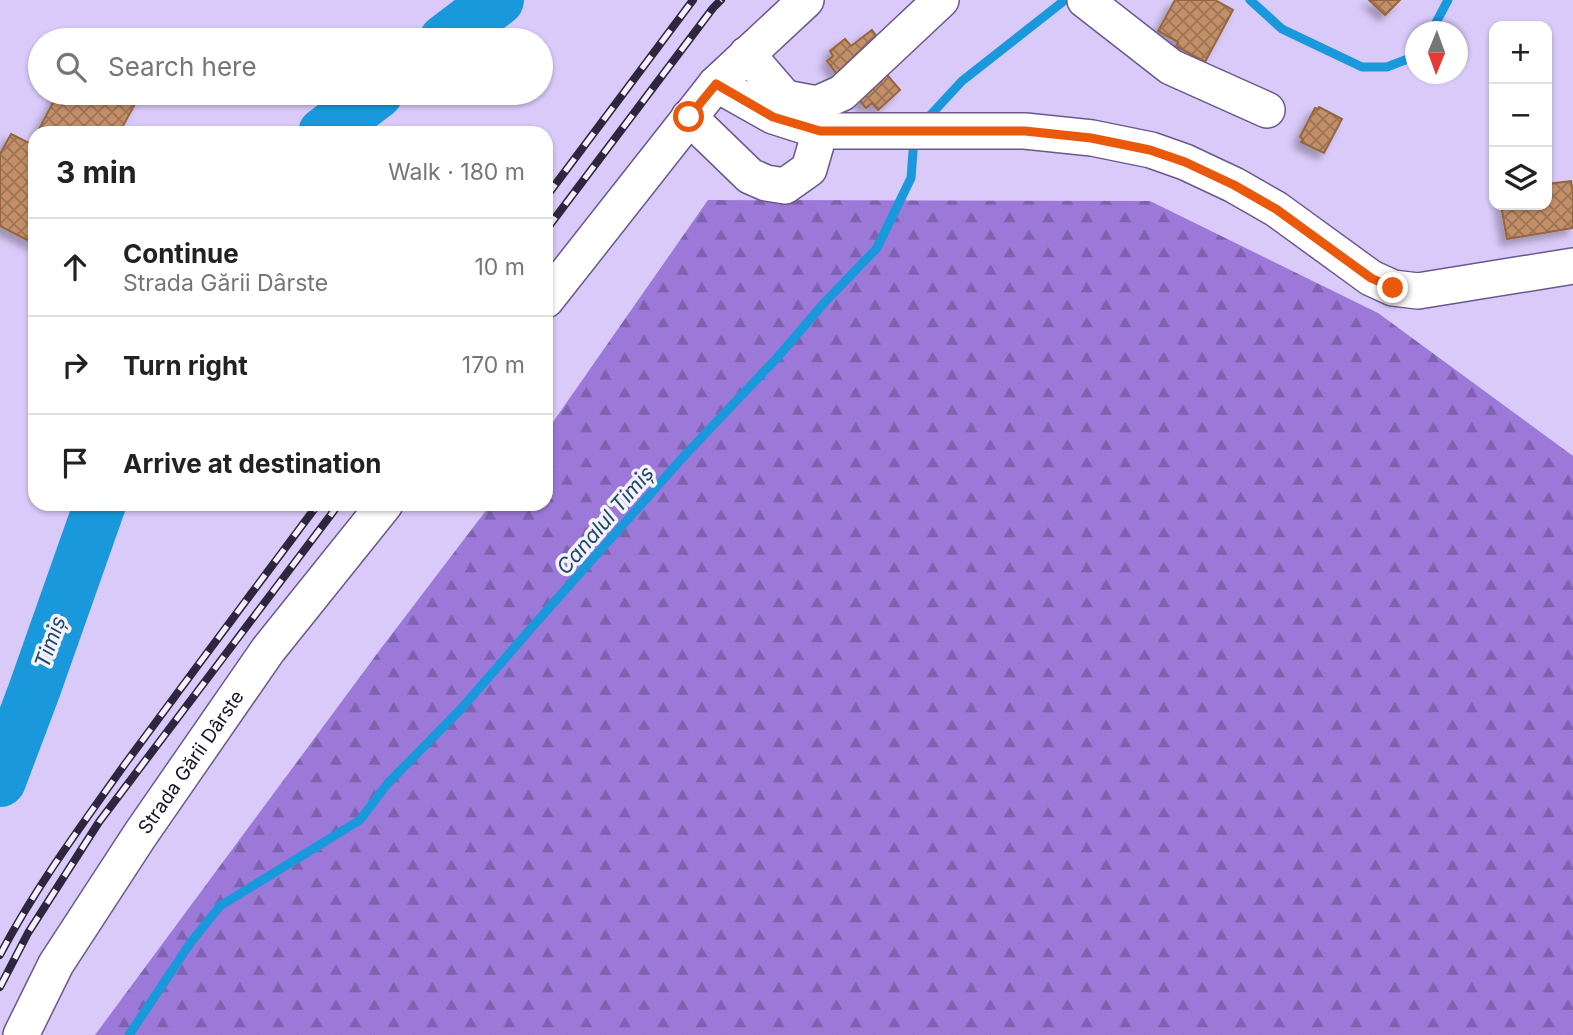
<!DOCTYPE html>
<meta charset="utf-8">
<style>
body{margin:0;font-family:Inter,sans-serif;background:#f2f2f2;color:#222}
.controls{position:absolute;right:21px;top:21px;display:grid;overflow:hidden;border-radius:14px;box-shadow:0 2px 5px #0004}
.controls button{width:63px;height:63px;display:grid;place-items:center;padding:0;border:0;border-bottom:2px solid #e0e0e0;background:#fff;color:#222;font:35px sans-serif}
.compass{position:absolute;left:1405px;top:21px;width:63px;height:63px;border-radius:50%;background:#fff;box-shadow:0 2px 5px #0004;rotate:181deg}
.stop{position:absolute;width:21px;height:21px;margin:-16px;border:5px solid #ea580c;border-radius:50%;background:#fff}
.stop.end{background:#ea580c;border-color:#fff;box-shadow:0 2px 7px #0008}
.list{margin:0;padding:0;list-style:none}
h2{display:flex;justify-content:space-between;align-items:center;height:91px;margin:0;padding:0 28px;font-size:30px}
h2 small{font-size:23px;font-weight:400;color:#767676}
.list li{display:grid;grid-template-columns:46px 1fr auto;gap:21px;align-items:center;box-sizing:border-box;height:98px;padding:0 28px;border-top:2px solid #e0e0e0}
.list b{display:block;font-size:26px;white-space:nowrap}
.list p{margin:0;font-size:23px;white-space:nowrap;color:#767676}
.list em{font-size:23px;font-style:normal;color:#767676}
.icon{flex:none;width:38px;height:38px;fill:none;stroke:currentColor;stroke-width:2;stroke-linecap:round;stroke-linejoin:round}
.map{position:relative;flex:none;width:1573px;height:1035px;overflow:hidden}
.search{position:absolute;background:#fff;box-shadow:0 2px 5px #0004;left:28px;top:28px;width:525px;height:77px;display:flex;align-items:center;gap:18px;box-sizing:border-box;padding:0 24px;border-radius:38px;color:#767676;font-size:26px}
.panel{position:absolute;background:#fff;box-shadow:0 2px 5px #0004;left:28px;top:126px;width:525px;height:385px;border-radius:21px}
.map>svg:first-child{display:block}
</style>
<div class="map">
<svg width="1573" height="1035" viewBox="0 0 1573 1035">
<defs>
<pattern id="forest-firs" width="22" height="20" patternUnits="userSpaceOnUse" patternTransform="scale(1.75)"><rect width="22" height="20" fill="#9c79d8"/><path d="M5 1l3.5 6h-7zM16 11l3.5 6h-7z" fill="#7e62af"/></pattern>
<pattern id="building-cross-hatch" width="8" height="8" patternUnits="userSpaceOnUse" patternTransform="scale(1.75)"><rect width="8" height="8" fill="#c28f67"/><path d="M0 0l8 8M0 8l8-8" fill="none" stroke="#9d7355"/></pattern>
<filter id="shadow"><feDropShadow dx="-6" dy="6" stdDeviation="3.5" flood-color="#0004"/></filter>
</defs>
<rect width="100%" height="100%" fill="#d9caf9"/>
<path fill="url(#forest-firs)" d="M708,200L1150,201L1378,313L1573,456V1035H95L382,647L491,504H546V432Z"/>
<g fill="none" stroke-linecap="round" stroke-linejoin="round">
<path stroke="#1999dc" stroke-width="9" d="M1250,0L1282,29L1362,67H1387L1413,57L1416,54
M1431,32L1448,0
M924,122L962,81L1065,0
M129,1035L191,942L220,906L360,820L388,783L461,709L533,626L685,455L776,359L824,303L877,248L911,178L914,139"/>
<path stroke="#1999dc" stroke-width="52" d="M445,40L498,0
M324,133L377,93
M0,781L34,691L100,504"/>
</g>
<path fill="url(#building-cross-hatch)" stroke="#95663f" stroke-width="2" filter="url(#shadow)" d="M1175,0H1215L1233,10L1205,62L1176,46L1178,42L1158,31Z
M1369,0H1400L1385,15Z
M872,30L884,46L841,80L827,61L833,56L830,51L845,39L851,46Z
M882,69L900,90L878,110L872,103L866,108L853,93Z
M58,93H141L119,133H37Z
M1319,107L1342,119L1324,153L1301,142L1303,139L1300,137L1315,108L1318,109Z
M11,134L31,144L35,136V244L0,226V154Z
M1571,181L1573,193V228L1507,239L1501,205H1547V184Z"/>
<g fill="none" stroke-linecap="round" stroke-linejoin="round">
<defs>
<g id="minor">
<path d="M1085,0L1171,67L1267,110"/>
<path d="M747,54L785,98L817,104L842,93L941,0"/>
<path d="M716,84L773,116L820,131H1025L1092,138L1151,150L1185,162L1234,185L1276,209L1371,278L1393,288L1418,291L1573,266"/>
<path d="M689,117L750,176L766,183L785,186L809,169L820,131L817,108"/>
<path d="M546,300L716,84L806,0"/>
<path id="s1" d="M21,1035L56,964L140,835L268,650L385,504"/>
</g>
</defs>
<use href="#minor" stroke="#6a588b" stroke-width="38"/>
<use href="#minor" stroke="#fff" stroke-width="35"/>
<defs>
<path id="rail" d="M546,197L693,0
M546,230L713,8L721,0
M0,955C35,888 81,826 125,764C189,677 253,591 318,504
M0,987L28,933L99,822L339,504"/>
</defs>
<use href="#rail" stroke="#2e263e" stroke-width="8"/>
<use href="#rail" stroke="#f5f2fe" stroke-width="5" stroke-dasharray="16" stroke-linecap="butt"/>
</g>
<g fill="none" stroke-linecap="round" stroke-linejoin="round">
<path stroke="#ea580c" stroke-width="9" d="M689,117L716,84L773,117L820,131H1025L1091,138L1150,150L1185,162L1234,185L1276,209L1371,278L1393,288"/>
</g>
<g text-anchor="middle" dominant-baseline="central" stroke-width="7" stroke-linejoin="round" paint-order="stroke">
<g font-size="19" fill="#191226" stroke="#f5f2fe">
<text stroke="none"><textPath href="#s1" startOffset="322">Strada Gării Dârste</textPath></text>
</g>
<g font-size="21" font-style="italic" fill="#1d4a66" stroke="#f5f2fe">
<text transform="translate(605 520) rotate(-49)">Canalul Timiș</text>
<text transform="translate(50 642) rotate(-70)">Timiș</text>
</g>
</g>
</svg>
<div class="controls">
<button>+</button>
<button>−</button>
<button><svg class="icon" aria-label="layers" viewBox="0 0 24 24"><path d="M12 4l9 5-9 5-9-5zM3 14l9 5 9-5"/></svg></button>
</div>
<svg class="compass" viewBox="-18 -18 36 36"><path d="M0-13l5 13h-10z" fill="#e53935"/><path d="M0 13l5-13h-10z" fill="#767676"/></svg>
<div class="stop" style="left:689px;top:117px"></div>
<div class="stop end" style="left:1393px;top:288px"></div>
<div class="search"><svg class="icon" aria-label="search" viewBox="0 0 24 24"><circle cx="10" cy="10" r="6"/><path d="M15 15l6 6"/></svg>Search here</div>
<section class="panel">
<h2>3 min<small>Walk · 180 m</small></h2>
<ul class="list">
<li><svg class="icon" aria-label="ahead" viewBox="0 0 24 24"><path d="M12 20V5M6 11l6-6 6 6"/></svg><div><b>Continue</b><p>Strada Gării Dârste</p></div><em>10 m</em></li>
<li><svg class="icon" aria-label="right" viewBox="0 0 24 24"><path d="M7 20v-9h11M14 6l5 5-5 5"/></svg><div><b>Turn right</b></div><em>170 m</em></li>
<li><svg class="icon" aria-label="arrive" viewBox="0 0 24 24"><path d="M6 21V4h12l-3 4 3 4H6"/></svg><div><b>Arrive at destination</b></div></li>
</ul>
</section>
</div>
